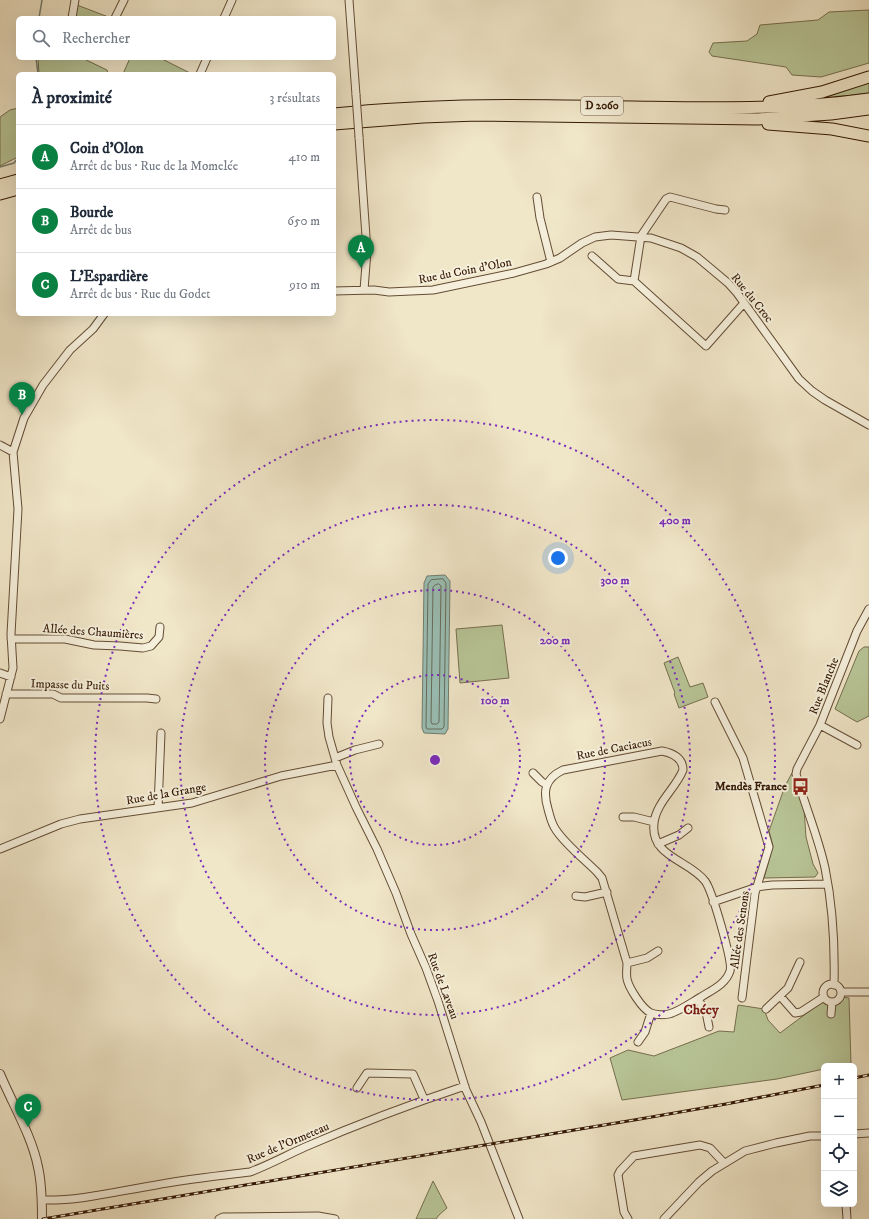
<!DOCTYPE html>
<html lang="fr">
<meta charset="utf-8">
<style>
body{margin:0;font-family:"IM FELL DW Pica",serif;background:#f2f2f3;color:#1f2937}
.controls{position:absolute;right:12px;bottom:12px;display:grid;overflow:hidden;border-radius:6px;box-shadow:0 4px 16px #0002}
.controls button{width:36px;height:36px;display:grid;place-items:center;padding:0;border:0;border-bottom:1px solid #e0e1e3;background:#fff;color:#1f2937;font:20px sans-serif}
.you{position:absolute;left:558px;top:558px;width:14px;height:14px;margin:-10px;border:3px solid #fff;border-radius:50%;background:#1a73e8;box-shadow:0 0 0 6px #1a73e833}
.badge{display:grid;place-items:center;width:26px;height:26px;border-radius:50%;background:#0b8043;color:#fff;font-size:13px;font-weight:700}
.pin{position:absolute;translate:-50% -33px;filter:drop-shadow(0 1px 2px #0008)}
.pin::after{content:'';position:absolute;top:21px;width:14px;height:12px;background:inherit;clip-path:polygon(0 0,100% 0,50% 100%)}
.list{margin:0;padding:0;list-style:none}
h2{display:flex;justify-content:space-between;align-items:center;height:52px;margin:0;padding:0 16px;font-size:17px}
h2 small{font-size:13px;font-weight:400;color:#747a83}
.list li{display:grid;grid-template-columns:26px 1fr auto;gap:12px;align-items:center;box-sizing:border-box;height:64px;padding:0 16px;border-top:1px solid #e0e1e3}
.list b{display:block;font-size:15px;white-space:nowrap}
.list p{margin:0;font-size:13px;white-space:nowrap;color:#747a83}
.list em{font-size:13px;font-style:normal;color:#747a83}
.icon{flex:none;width:22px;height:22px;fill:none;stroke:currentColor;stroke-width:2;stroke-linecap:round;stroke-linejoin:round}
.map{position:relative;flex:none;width:869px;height:1219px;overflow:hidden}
.search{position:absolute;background:#fff;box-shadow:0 4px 16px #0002;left:16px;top:16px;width:320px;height:44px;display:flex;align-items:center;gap:10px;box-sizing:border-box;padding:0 14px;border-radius:6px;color:#747a83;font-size:15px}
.panel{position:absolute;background:#fff;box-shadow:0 4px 16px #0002;left:16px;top:72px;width:320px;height:244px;border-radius:6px}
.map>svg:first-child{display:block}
</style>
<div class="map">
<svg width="869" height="1219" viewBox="0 0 869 1219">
<rect width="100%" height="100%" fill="#f0e6c8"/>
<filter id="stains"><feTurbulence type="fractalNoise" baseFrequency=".005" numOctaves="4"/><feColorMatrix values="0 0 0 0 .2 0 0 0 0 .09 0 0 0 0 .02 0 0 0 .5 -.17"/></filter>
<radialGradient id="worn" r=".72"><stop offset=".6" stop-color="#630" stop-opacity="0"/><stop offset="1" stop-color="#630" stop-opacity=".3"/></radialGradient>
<path fill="#b8c597" stroke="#766e4e" d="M77,5L111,18H76Z
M869,10V63L821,77L792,75L786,67L712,56L709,52L713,43L747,41L757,34L760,25L818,20L829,12Z
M38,58H82L107,70L108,74H39Z
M130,58H160L192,74H123Z
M869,81V93L799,102Z
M18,108V157L0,166V117L10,110Z
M502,625L509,678L460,683L456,629Z
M864,647H869V716L857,722L835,709L859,651Z
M678,657L690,687L703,683L708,697L679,708L674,694L675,693L664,663Z
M792,773L804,808L806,837L813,864L818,873L815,877L764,878L773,846L769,831L785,786Z
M843,997L849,998L851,1064L840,1066H824V1069L777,1079L622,1100L610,1058L628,1050L654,1056L719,1031L734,1032L738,1005L764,1009L768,1020L780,1033L823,1001L828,1004L835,1005L841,1001Z
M433,1181L447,1208L439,1215L436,1219H416Z"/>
<path fill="#9ac0b6" stroke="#717d6f" d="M445,575L450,581L448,729L445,734L424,733L422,728L424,583L427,576Z"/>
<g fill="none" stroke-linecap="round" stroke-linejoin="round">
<path stroke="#676c5d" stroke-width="1" d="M443,579L446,583L444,727L442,729H427L426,727L428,584L431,580Z
M439,584L441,586L439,722L437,724H432L431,722L433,587L435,585Z"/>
<path stroke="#717d6f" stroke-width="1.5" d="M39,18L42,0
M36,58L38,74
M0,167L14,163L18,158"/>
<defs>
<path id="minor" d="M349,0L356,95
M72,18L75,0
M115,18L124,0
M224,18L232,0
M200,74L207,58
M359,137L367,251L364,290
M537,197L540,218L551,262
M725,210L716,209L670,197L666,199L641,236L634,281L706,346L744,303
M592,256L618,279L634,281
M334,291L374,290L389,292L433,290L514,273L546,264L560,258L582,243L595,237L611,235L651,238L681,248L697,257L728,283L737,293L799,379L812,391L825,400L869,425
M0,445L13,452
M11,639H65L94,645L120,646L143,648L151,646L159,637L160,627
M0,673L11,677
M6,694H53L61,698H147L156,699
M328,698L327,723L329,737L337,765L356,807L377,849L396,893L411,934L426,968L438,1001L466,1090L481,1122L519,1219
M715,702L743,758L769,847L755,893L742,998
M0,719L13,668L11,634L18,509L13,452L24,418L43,385L70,350L93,329L104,314
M820,725L857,745
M662,751C672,753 683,758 683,770C676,788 656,803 654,823C650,857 689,860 705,881C712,890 733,962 730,971C726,984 712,990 701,997C692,1002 680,1011 669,1014C665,1015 655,1015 651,1013C642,1009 629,988 627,979C626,974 627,968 627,963L602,878L597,872C584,859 566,845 556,830C551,823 550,816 548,809C543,792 544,779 563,770Z
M335,758L355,750L379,744
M533,773L542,782L547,785
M158,808L161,733
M623,817H634L654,822
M658,844L679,835L688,828
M0,849L61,824L80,819L192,803L281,776L337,765
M576,896L585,897L607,892
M713,902L757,887L772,885L827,884
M627,963L647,958L658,951
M823 993a9 9 0 1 1 18 0a9 9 0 1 1-18 0Z
M834,985C835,945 833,907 825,868C818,836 805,806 796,774L797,769L820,725L857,631L869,609
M841,992H869
M780,996L795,1013L801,1012L824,997
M698,999L706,1012L709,1027
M766,1009L788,988L800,962
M831,1014L832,1002
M638,1042L645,1032L651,1013
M357,1088L367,1073L413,1074L424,1099
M854,1134L869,1133
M42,1200C81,1201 118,1191 156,1185C187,1179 219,1176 250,1172C269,1165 287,1155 305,1147C358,1124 411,1104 465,1086
M846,1204L847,1219
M219,1219L223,1217L318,1216L335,1219
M628,1219L624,1212L618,1175L620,1171L634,1156L700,1145L710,1148L724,1163
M664,1219L699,1182L712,1171L745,1151L776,1143L810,1136H824"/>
<path id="tertiary" d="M0,1074C12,1103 32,1136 38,1167C42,1184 42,1202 42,1219"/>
<path id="trunk" d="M769,102L822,92L869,77
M334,114C434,103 533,105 633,107C712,108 791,110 869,99
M334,124L423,117L477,115L758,119L831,114L869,109
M768,124L832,129L869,136
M0,185L18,180
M0,194L18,189"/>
</defs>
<use href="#minor" stroke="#634c35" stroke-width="9"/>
<use href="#tertiary" stroke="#634c35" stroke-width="10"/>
<use href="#trunk" stroke="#341804" stroke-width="13"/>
<use href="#minor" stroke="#f5efdb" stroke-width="7"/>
<use href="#tertiary" stroke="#f5efdb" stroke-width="8"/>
<use href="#trunk" stroke="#f0e6c8" stroke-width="11"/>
<defs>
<path id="rail" d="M854,1078L869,1075
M43,1219L640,1119L726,1104L824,1085"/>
</defs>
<use href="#rail" stroke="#341804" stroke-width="3"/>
<use href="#rail" stroke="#f5efdb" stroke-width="1.5" stroke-dasharray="4.5" stroke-linecap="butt"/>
<defs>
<path id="minor-bridge" d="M356,95L359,137"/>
</defs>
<use href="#minor-bridge" stroke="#634c35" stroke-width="9" stroke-linecap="butt"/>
<use href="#minor-bridge" stroke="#f5efdb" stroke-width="7"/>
</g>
<g fill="none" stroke="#7b2cbf" stroke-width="2" stroke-dasharray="2 4">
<circle cx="435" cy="760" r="85"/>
<circle cx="435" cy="760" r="170"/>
<circle cx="435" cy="760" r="255"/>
<circle cx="435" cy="760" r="340"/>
</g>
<defs>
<symbol id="bus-bare" viewBox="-9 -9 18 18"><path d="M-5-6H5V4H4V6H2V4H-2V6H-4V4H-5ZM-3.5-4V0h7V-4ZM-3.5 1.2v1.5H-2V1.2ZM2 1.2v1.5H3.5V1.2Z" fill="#8f2418" stroke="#f5efdb" stroke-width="2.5" paint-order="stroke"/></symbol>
</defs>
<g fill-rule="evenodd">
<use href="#bus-bare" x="788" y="774" width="25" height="25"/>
</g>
<g text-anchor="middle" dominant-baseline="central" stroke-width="4" stroke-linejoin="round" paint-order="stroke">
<rect fill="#f5efdb" stroke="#6e5844" stroke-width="1" x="581" y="97" width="42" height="18" rx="3"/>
<g font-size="11" font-weight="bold" fill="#341804">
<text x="602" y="106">D 2060</text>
</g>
<g font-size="12" fill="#341804" stroke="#f5efdb">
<text transform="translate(465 271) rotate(-11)">Rue du Coin d'Olon</text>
<text transform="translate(752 298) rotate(51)">Rue du Croc</text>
<text transform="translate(93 632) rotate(4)">Allée des Chaumières</text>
<text transform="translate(70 685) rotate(2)">Impasse du Puits</text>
<text transform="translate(824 686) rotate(-68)">Rue Blanche</text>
<text transform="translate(614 749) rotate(-11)">Rue de Caciacus</text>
<text transform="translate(166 794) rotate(-10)">Rue de la Grange</text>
<text transform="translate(740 930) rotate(-82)">Allée des Senons</text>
<text transform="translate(443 986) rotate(70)">Rue de Laveau</text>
<text transform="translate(288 1143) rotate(-23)">Rue de l'Ormeteau</text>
</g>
<g font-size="12" font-weight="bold" fill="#341804" stroke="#f5efdb" text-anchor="end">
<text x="787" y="786">Mendès France</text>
</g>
<g font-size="14" font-weight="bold" fill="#7a1f14" stroke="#f5efdb">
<text x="701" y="1010">Chécy</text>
</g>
</g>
<circle cx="435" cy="760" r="6" fill="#7b2cbf" stroke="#f5efdb" stroke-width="2"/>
<g font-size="12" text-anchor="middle" font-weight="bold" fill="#7b2cbf" stroke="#f5efdb" stroke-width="4" stroke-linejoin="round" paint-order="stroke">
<text x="675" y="524">400 m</text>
<text x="615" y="584">300 m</text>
<text x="555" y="644">200 m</text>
<text x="495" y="704">100 m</text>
</g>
<rect width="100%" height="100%" filter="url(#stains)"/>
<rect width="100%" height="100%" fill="url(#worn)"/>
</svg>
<div class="controls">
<button>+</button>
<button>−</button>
<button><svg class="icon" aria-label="locate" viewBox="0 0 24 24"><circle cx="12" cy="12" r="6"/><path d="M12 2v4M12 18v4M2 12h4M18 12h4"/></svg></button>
<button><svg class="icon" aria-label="layers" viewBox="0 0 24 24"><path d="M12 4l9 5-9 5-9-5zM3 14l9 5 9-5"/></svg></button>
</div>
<div class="you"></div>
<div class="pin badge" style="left:361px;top:268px">A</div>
<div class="pin badge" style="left:22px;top:415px">B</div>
<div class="pin badge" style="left:28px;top:1127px">C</div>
<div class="search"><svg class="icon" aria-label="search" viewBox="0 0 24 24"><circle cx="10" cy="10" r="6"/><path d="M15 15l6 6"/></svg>Rechercher</div>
<section class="panel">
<h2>À proximité<small>3 résultats</small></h2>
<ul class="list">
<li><span class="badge">A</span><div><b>Coin d'Olon</b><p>Arrêt de bus · Rue de la Momelée</p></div><em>410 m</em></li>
<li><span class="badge">B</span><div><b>Bourde</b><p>Arrêt de bus</p></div><em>650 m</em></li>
<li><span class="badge">C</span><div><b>L'Espardière</b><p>Arrêt de bus · Rue du Godet</p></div><em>910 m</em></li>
</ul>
</section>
</div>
